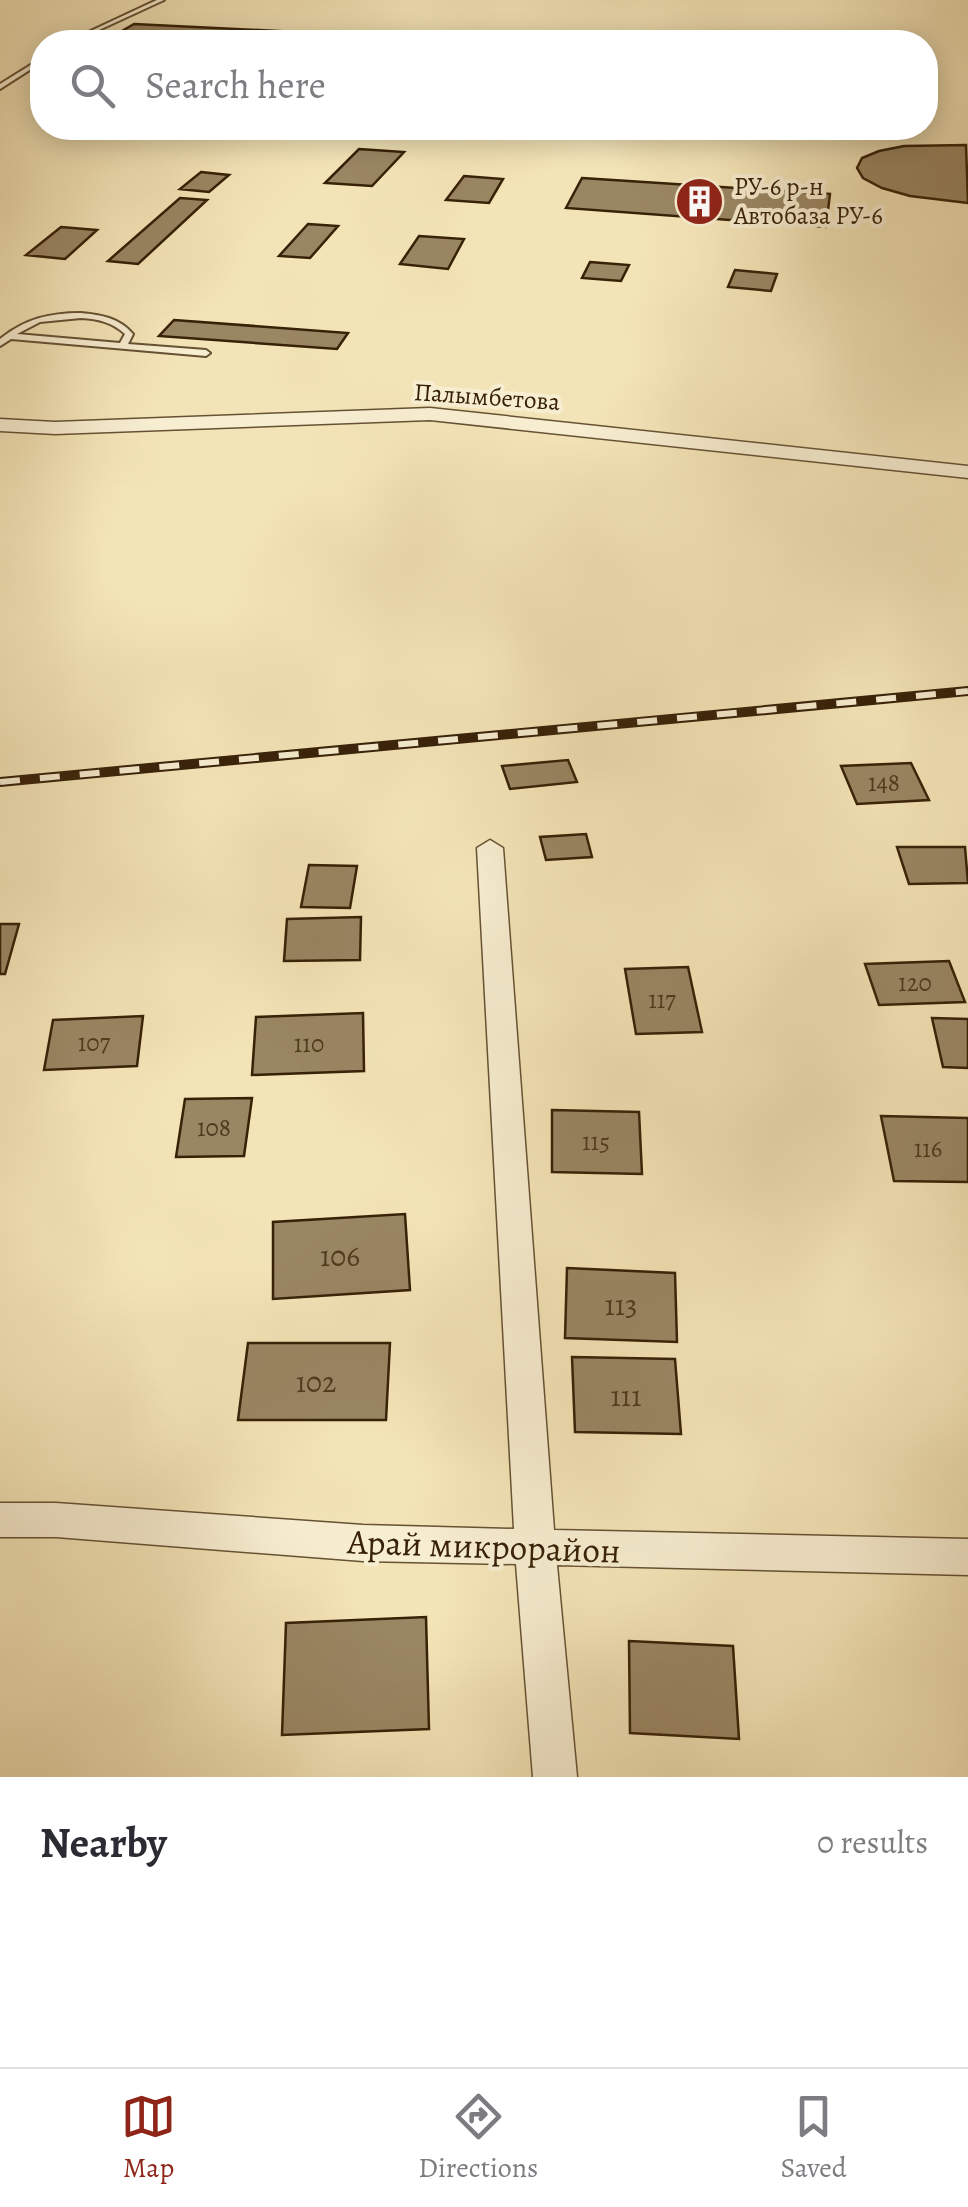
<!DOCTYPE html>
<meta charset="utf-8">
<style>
body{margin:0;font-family:Alegreya,serif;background:#f2f2f3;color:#2b2b33}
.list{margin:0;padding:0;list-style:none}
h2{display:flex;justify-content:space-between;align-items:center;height:130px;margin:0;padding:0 40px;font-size:42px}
h2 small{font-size:32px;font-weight:400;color:#7c7c81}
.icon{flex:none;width:55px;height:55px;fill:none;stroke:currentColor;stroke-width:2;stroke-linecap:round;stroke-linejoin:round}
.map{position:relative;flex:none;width:968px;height:1777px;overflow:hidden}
.search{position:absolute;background:#fff;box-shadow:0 5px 25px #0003;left:30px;right:30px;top:30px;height:110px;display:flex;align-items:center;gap:25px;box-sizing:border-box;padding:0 35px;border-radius:40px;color:#7c7c81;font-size:38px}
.sheet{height:290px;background:#fff}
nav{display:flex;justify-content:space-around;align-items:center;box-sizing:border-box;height:140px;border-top:2px solid #e1e1e2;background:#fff;font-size:28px;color:#7c7c81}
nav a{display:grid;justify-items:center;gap:5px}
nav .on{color:#8f2418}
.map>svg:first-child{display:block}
</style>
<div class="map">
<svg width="968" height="1777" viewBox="0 0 968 1777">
<rect width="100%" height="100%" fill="#f3e4b7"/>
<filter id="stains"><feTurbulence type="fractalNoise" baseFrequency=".002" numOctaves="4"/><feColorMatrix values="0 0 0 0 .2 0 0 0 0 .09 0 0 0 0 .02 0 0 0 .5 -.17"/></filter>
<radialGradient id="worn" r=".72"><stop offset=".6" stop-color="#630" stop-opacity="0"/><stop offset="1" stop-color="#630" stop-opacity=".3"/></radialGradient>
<path fill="#998663" stroke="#372107" stroke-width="2.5" d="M134,24L300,32L290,40L122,31Z
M188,35L242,39L237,42H177Z
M966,145L968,203L910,196L882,188L863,178L857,168L862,158L879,151L904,146Z
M359,149L404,152L372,186L325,183Z
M201,172L229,175L209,192L180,189Z
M464,176L503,179L489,203L446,200Z
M582,178L830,194L826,227L566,208Z
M180,198L207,200L138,264L108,261Z
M308,224L338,226L310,258L279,256Z
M61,227L97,230L65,259L26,255Z
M419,236L464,239L448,269L400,264Z
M590,262L629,265L621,281L582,278Z
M735,270L777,274L771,291L728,287Z
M174,320L348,333L337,349L159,336Z
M568,760L577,782L510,789L502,766Z
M911,763L929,800L857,804L841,766Z
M586,834L592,857L546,860L540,837Z
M897,847H965L968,883L909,884Z
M309,865L357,866L350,908L301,907Z
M361,917L360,960L284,961L287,919Z
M0,924H19L5,974H0Z
M949,961L965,1002L879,1005L865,964Z
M688,967L702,1032L636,1034L625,969Z
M363,1013L364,1071L252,1075L256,1017Z
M143,1016L137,1066L44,1070L53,1020Z
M932,1018L968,1019V1068L943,1067Z
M252,1098L244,1156L176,1157L185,1099Z
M552,1110L639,1112L642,1174L552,1172Z
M881,1116L968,1118V1182L894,1181Z
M405,1214L410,1290L273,1299V1222Z
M567,1268L675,1273L677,1342L565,1338Z
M248,1343H390L386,1420H238Z
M572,1357L675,1359L681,1434L575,1432Z
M426,1617L429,1729L282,1735L286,1623Z
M629,1641L733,1646L739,1739L630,1733Z"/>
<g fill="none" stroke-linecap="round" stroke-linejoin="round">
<defs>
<path id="lane" d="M157,0H164L73,42H67Z
M42,58V62L0,89V84Z
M81,313C102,315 119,318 133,334L128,344L206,350L210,353L206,356L11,339L0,346V339C25,319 49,313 81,313ZM81,318C98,319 112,322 125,334L120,343L17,334L40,322Z"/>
<path id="street" d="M430,408L968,466V478L430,420L55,434L0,431V419L55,422Z
M490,840L503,848L554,1530L968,1539V1575L557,1565L577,1777H533L516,1564L363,1561L56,1537H0V1503H56L363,1525L514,1529L477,848Z"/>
</defs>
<use href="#lane" stroke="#665233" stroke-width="4"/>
<use href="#street" stroke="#665233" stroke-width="3"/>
<use href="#lane" fill="#f7edd0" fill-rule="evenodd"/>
<use href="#street" fill="#f7edd0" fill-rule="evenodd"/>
<defs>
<path id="rail" d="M0,782L968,691"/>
</defs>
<use href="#rail" stroke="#372107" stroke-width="10"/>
<use href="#rail" stroke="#f7edd0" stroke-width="6" stroke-dasharray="20" stroke-linecap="butt"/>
</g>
<defs>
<symbol id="building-disc" viewBox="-11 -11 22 22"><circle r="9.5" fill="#8f2418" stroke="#f7edd0"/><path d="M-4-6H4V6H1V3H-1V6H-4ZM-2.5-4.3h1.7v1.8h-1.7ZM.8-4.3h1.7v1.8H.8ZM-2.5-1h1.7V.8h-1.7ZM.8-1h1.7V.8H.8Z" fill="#fff"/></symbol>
</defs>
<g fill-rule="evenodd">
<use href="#building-disc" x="672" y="174" width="55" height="55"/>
</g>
<g text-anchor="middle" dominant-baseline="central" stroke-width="8" stroke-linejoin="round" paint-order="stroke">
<g font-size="25" fill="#372107" stroke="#f7edd0" text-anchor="start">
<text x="734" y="187">РУ-6 р-н<tspan x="734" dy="29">Автобаза РУ-6</tspan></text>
</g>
<g font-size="25" fill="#372107" stroke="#f7edd0">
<text transform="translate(487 397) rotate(4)">Палымбетова</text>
</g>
<g font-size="25" fill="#503a1e">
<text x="884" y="783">148</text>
<text x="915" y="983">120</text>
<text x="662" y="1000">117</text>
<text x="94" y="1043">107</text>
<text x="309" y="1044">110</text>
<text x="214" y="1128">108</text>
<text x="596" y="1142">115</text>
<text x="928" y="1149">116</text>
</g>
<g font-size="30" fill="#503a1e">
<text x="340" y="1256">106</text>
<text x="621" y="1305">113</text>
<text x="316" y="1382">102</text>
<text x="626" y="1396">111</text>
</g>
<g font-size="35" fill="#372107" stroke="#f7edd0">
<text transform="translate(484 1546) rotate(2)">Арай микрорайон</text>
</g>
</g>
<rect width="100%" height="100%" filter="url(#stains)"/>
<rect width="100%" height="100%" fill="url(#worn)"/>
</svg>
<div class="search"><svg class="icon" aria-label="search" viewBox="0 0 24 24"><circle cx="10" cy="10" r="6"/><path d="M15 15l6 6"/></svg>Search here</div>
</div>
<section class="sheet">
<h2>Nearby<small>0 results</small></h2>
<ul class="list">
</ul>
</section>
<nav>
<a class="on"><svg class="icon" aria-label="map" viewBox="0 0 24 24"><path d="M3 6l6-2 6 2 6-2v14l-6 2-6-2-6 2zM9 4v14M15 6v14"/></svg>Map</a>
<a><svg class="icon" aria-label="directions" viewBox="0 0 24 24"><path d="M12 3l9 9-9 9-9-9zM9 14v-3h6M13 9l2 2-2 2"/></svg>Directions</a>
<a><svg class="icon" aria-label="saved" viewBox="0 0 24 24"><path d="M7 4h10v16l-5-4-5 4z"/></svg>Saved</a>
</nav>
